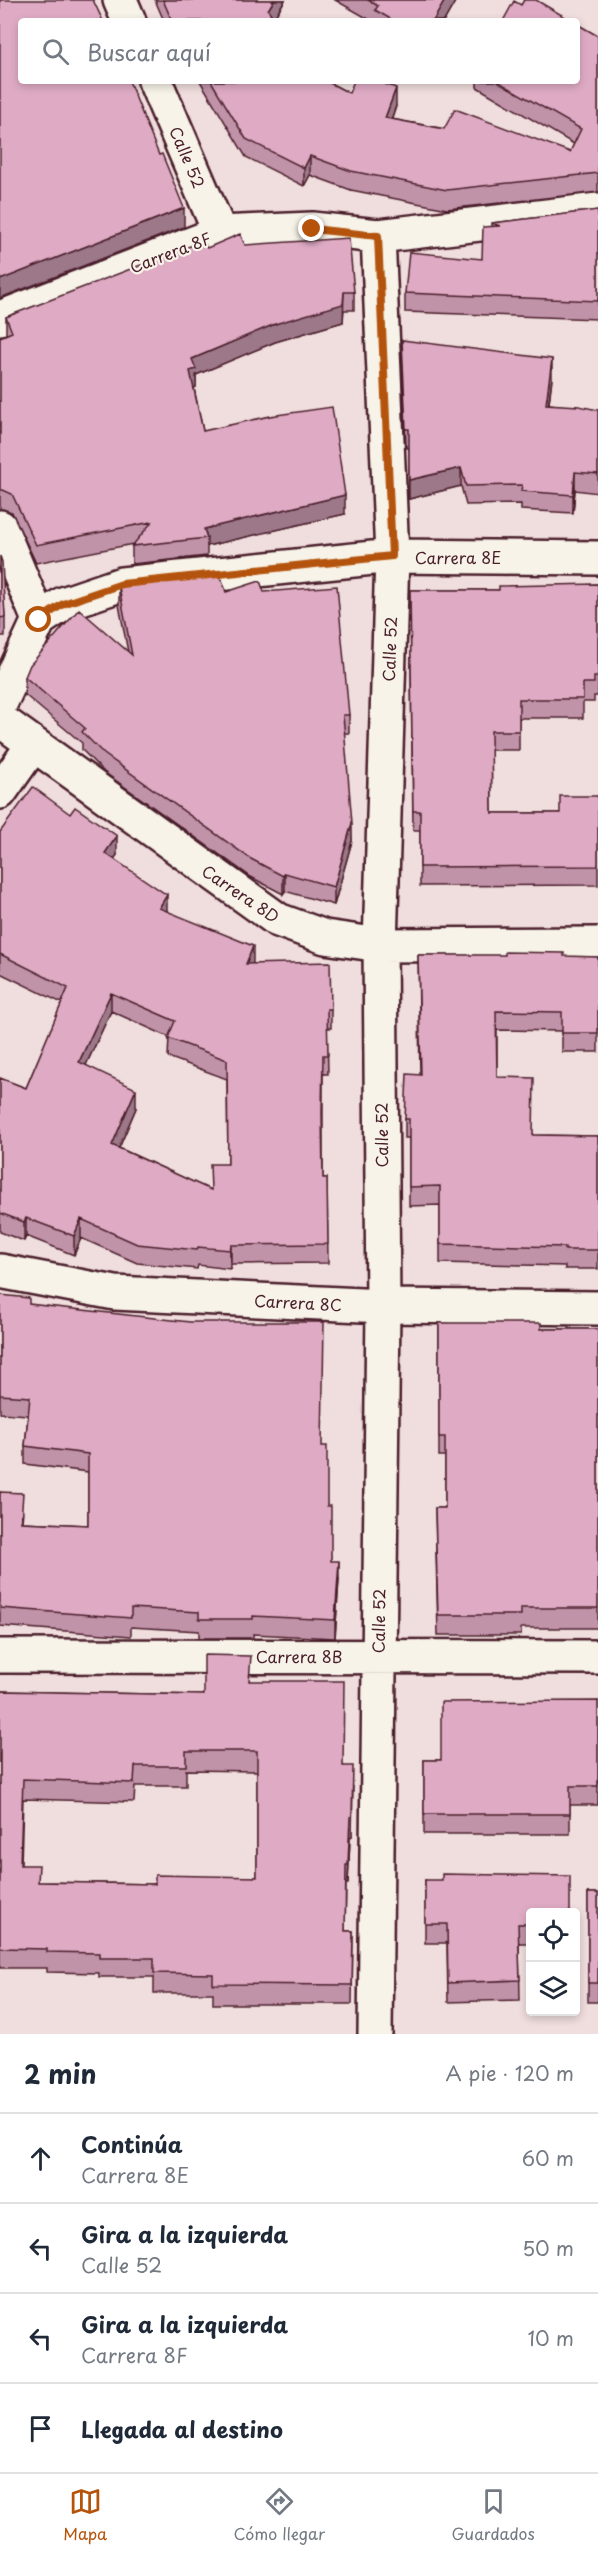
<!DOCTYPE html>
<html lang="es">
<meta charset="utf-8">
<style>
body{margin:0;font-family:"Playpen Sans",sans-serif;background:#f2f2f3;color:#1f2937}
.controls{position:absolute;right:18px;bottom:18px;display:grid;overflow:hidden;border-radius:6px;box-shadow:0 3px 9px #0003}
.controls button{width:54px;height:54px;display:grid;place-items:center;padding:0;border:0;border-bottom:2px solid #e0e1e3;background:#fff;color:#1f2937;font:30px sans-serif}
.stop{position:absolute;width:18px;height:18px;margin:-14px;border:4px solid #b45309;border-radius:50%;background:#fff}
.stop.end{background:#b45309;border-color:#fff;box-shadow:0 2px 6px #0008}
.list{margin:0;padding:0;list-style:none}
h2{display:flex;justify-content:space-between;align-items:center;height:78px;margin:0;padding:0 24px;font-size:26px}
h2 small{font-size:20px;font-weight:400;color:#747a83}
.list li{display:grid;grid-template-columns:39px 1fr auto;gap:18px;align-items:center;box-sizing:border-box;height:90px;padding:0 24px;border-top:2px solid #e0e1e3}
.list b{display:block;font-size:22px;white-space:nowrap}
.list p{margin:0;font-size:20px;white-space:nowrap;color:#747a83}
.list em{font-size:20px;font-style:normal;color:#747a83}
.icon{flex:none;width:33px;height:33px;fill:none;stroke:currentColor;stroke-width:2;stroke-linecap:round;stroke-linejoin:round}
.map{position:relative;flex:none;width:598px;height:2034px;overflow:hidden}
.search{position:absolute;background:#fff;box-shadow:0 3px 9px #0003;left:18px;right:18px;top:18px;height:66px;display:flex;align-items:center;gap:15px;box-sizing:border-box;padding:0 21px;border-radius:6px;color:#747a83;font-size:22px}
.sheet{height:438px;background:#fff}
nav{display:flex;justify-content:space-around;align-items:center;box-sizing:border-box;height:84px;border-top:2px solid #e0e1e3;background:#fff;font-size:16px;color:#747a83}
nav a{display:grid;justify-items:center;gap:3px}
nav .on{color:#b45309}
.map>svg:first-child{display:block}
</style>
<div class="map">
<svg width="598" height="2034" viewBox="0 0 598 2034">
<rect width="100%" height="100%" fill="#f0dddd"/>
<filter id="ink" filterUnits="userSpaceOnUse"><feTurbulence type="fractalNoise" baseFrequency=".0167" numOctaves="2"/><feDisplacementMap in="SourceGraphic" scale="12" xChannelSelector="R" yChannelSelector="G"/><feConvolveMatrix kernelMatrix="1 2 1 2 8 2 1 2 1" color-interpolation-filters="sRGB"/></filter>
<g filter="url(#ink)">
<g fill="none" stroke-linecap="round" stroke-linejoin="round">
<defs>
<path id="minor" d="M120,0L129,21
M155,81L220,233
M0,318L220,233L312,229L378,236L598,210
M0,527L39,620L0,704
M39,620L63,604L122,584L392,556L598,558
M0,720L278,920L325,937L380,945L598,944
M0,792L33,745
M0,1271L115,1293L383,1306L598,1308
M0,1656L598,1657
M375,2034L383,1306L380,945L392,556L378,236"/>
</defs>
<use href="#minor" stroke="#4a1f2b" stroke-width="38"/>
<use href="#minor" stroke="#f7f3e8" stroke-width="33"/>
</g>
<path fill="#c093a9" stroke="#4a1f2b" stroke-width="1.5" fill-rule="evenodd" d="M155,0H285L274,18L276,21H164Z
M335,0H456L444,21H372Z
M598,36V192L447,209L351,190L310,175L304,186L246,157L200,81H326L349,93L396,106L392,119L570,152L574,144L477,87V81H577Z
M598,210V319L405,312V293L482,259L492,227V223Z
M245,245L354,292V310H344L343,322L275,342L196,375V387L194,388L203,431L345,514L207,546V556L132,564V546L133,544L36,563L12,512L3,509H0V337L6,334V317L199,247L207,248Z
M402,340L552,378L549,404L598,410V493L575,490L573,513L521,510V504L466,505L461,486L409,499V448H406Z
M0,556L5,617V636H0Z
M598,584V696H594V702H583V718H519V750H491L492,813H560L598,796V885L420,886V830H413L410,590H499Z
M119,587L226,592H264L349,715V733H344L352,841L334,905L285,891L283,894L251,877L104,772L82,750V743L25,695V677L128,652L119,605Z
M0,832L117,855L114,859L167,911L253,964L331,1009V1028H327L328,1074H323V1178H327L328,1263L231,1264L230,1269L198,1265L197,1269L137,1263L81,1238L74,1255L26,1236L24,1241L0,1232V1078L26,1088L62,1003L0,973ZM111,1011L169,1037L168,1057L227,1079L228,1164L210,1190L119,1148L136,1108L86,1065Z
M418,955L598,957V1052H562V1031L497,1030V1077L534,1135L598,1136V1269H565V1266L440,1263V1205L409,1206V1138H405V1119L420,1075Z
M0,1295L29,1304L322,1446L331,1561L339,1579L335,1638L253,1634V1638H199V1631L131,1627V1636L0,1626V1492L23,1511L22,1522L88,1525V1472L25,1464V1446L28,1415L0,1413Z
M439,1323L541,1329H598V1628H521V1635H438L435,1508H445V1456H439Z
M250,1681L344,1766L352,1836L350,1837L348,1884H346L345,1931H353L352,2004H213V1993H154V1977H99V1973L47,1972V1968H0V1691L204,1695ZM186,1770L257,1771V1877L155,1884L39,1882L21,1865L23,1799L134,1802L135,1786H186Z
M598,1701V1805H570V1834H424V1760H441Z
M425,1880L531,1912V1943H519L520,2000L448,2002L447,1943H425Z
M588,1893H598V2002H588Z"/>
<path fill="#9c7889" stroke="#4a1f2b" stroke-width="1.5" d="M274,0H285L272,21L268,10Z
M445,0H456L444,21H433Z
M396,88V106L385,136V118Z
M310,156V175L304,186V168Z
M184,208V227L0,298V280Z
M344,292L343,322L275,342L196,375V387L190,390V371L192,359L275,324Z
M552,359V378L546,423V404Z
M461,468V486L409,499V480Z
M575,472V490L573,513V495Z
M345,495V514L207,546V538L204,529Z
M352,823V841L334,905V887Z
M117,836V855L105,872V853Z
M285,873V891L283,894V876Z
M167,895V914L159,908Z
M253,946V965L246,964Z
M111,993V1011L79,1080V1062Z
M136,1089V1108L112,1164V1145Z
M26,1218V1236L24,1241V1222Z
M81,1219V1238L74,1255V1236Z
M231,1245V1264L230,1269V1250Z
M339,1561V1579L335,1638V1620Z
M353,1786L352,1836L350,1837L348,1884L350,1817Z"/>
<path fill="#dfabc4" stroke="#4a1f2b" stroke-width="1.5" fill-rule="evenodd" d="M0,0H93L103,21H21V81H129L159,155L162,154L184,208L0,280Z
M163,0H274L268,10L276,21H172Z
M368,0H445L433,21H394L375,10L378,6Z
M524,0H536L572,21H503L514,1L521,5Z
M577,24L598,36V173L447,190L351,171L310,156L304,168L246,139L211,81H326L349,93L354,81H377L396,88L385,118L444,129L455,109L570,152L581,129L497,81H577Z
M598,210V301L405,293L409,252L482,259L483,227L500,226L492,223Z
M240,234L245,245L349,238L354,292H344L343,304L275,324L192,359L196,369L190,371L203,431L270,416L332,407L345,495L204,529L207,538L132,546L152,522L36,545L12,494L3,490H0V337L12,332L6,317L198,243L199,247L205,244L207,248Z
M402,340L552,359L546,404L579,406L598,410V474L575,472L573,495L521,491L522,485L466,486L461,468L409,480V429H406Z
M0,556L2,562L5,617L0,618Z
M220,575L226,592L260,581L264,592L337,586L349,715H343L352,823L334,887L285,873L283,876L251,859L104,754L82,732L85,728L25,677L30,665L79,609L132,655L119,587L126,584Z
M598,584V677H594V683H583V699H519V731H491L492,813H560V796H598V866L420,867V811H413L410,590H499V586Z
M33,787L70,814L75,807L117,836L105,853L167,895L159,908L253,946L246,964L330,962L331,1009H327L328,1055H323L322,1112L323,1178H327L328,1244L231,1245L230,1250L198,1247L197,1250L137,1244L81,1219L74,1236L26,1218L24,1222L0,1213V1078L26,1088L68,988L0,954V832ZM111,993L175,1021L168,1038L227,1060L228,1164H210L211,1190L112,1145L136,1089L79,1062Z
M505,952L564,953V956L598,957V1033H562V1012L496,1011L497,1077L534,1078L533,1135L598,1136V1250H565V1247L440,1244V1186L409,1187V1119H405L407,1074L421,1075L418,955H505Z
M0,1295L29,1298V1304L190,1322H324L322,1446H327V1506H331V1561H339L335,1620L253,1616V1619H199V1612L131,1608V1618L0,1608V1492L23,1493L21,1522L88,1525V1454L25,1446L30,1397L0,1395Z
M439,1323H541V1329H598V1608H521V1615H438L435,1508H445V1437H439Z
M204,1655L251,1656L249,1681H344L343,1766H353L352,1816L350,1817L348,1865H346L345,1931H353L352,1985L213,1984V1974L154,1973V1958H99V1953L47,1952V1949L0,1948V1691L204,1695ZM186,1751H257V1877L155,1875V1884L38,1882L39,1865H20L23,1779L134,1783L135,1766H186Z
M598,1701V1786H570V1814H424V1760H441V1702Z
M442,1874L570,1876V1912H531V1924H518L520,1980L448,1983L447,1924H425V1880H442Z
M588,1893H598V1983H588Z"/>
</g>
<g fill="none" stroke-linecap="round" stroke-linejoin="round" filter="url(#ink)">
<path stroke="#b45309" stroke-width="8" d="M39,620L63,604L122,584L392,556L378,236L312,229"/>
</g>
<g text-anchor="middle" dominant-baseline="central" stroke-width="4.5" stroke-linejoin="round" paint-order="stroke">
<g font-size="16" fill="#4a1f2b" stroke="#f7f3e8">
<text transform="translate(188 157) rotate(67)">Calle 52</text>
<text transform="translate(170 252) rotate(-21)">Carrera 8F</text>
<text x="458" y="557">Carrera 8E</text>
<text transform="translate(389 649) rotate(-88)">Calle 52</text>
<text transform="translate(241 893) rotate(34)">Carrera 8D</text>
<text transform="translate(381 1135) rotate(-90)">Calle 52</text>
<text transform="translate(298 1302) rotate(3)">Carrera 8C</text>
<text transform="translate(378 1621) rotate(-89)">Calle 52</text>
<text x="299" y="1656">Carrera 8B</text>
</g>
</g>
</svg>
<div class="controls">
<button><svg class="icon" aria-label="locate" viewBox="0 0 24 24"><circle cx="12" cy="12" r="6"/><path d="M12 2v4M12 18v4M2 12h4M18 12h4"/></svg></button>
<button><svg class="icon" aria-label="layers" viewBox="0 0 24 24"><path d="M12 4l9 5-9 5-9-5zM3 14l9 5 9-5"/></svg></button>
</div>
<div class="stop" style="left:39px;top:620px"></div>
<div class="stop end" style="left:312px;top:229px"></div>
<div class="search"><svg class="icon" aria-label="search" viewBox="0 0 24 24"><circle cx="10" cy="10" r="6"/><path d="M15 15l6 6"/></svg>Buscar aquí</div>
</div>
<section class="sheet">
<h2>2 min<small>A pie · 120 m</small></h2>
<ul class="list">
<li><svg class="icon" aria-label="ahead" viewBox="0 0 24 24"><path d="M12 20V5M6 11l6-6 6 6"/></svg><div><b>Continúa</b><p>Carrera 8E</p></div><em>60 m</em></li>
<li><svg class="icon" aria-label="left" viewBox="0 0 24 24"><path d="M17 20v-9H6M10 6l-5 5 5 5"/></svg><div><b>Gira a la izquierda</b><p>Calle 52</p></div><em>50 m</em></li>
<li><svg class="icon" aria-label="left" viewBox="0 0 24 24"><path d="M17 20v-9H6M10 6l-5 5 5 5"/></svg><div><b>Gira a la izquierda</b><p>Carrera 8F</p></div><em>10 m</em></li>
<li><svg class="icon" aria-label="arrive" viewBox="0 0 24 24"><path d="M6 21V4h12l-3 4 3 4H6"/></svg><div><b>Llegada al destino</b></div></li>
</ul>
</section>
<nav>
<a class="on"><svg class="icon" aria-label="map" viewBox="0 0 24 24"><path d="M3 6l6-2 6 2 6-2v14l-6 2-6-2-6 2zM9 4v14M15 6v14"/></svg>Mapa</a>
<a><svg class="icon" aria-label="directions" viewBox="0 0 24 24"><path d="M12 3l9 9-9 9-9-9zM9 14v-3h6M13 9l2 2-2 2"/></svg>Cómo llegar</a>
<a><svg class="icon" aria-label="saved" viewBox="0 0 24 24"><path d="M7 4h10v16l-5-4-5 4z"/></svg>Guardados</a>
</nav>
